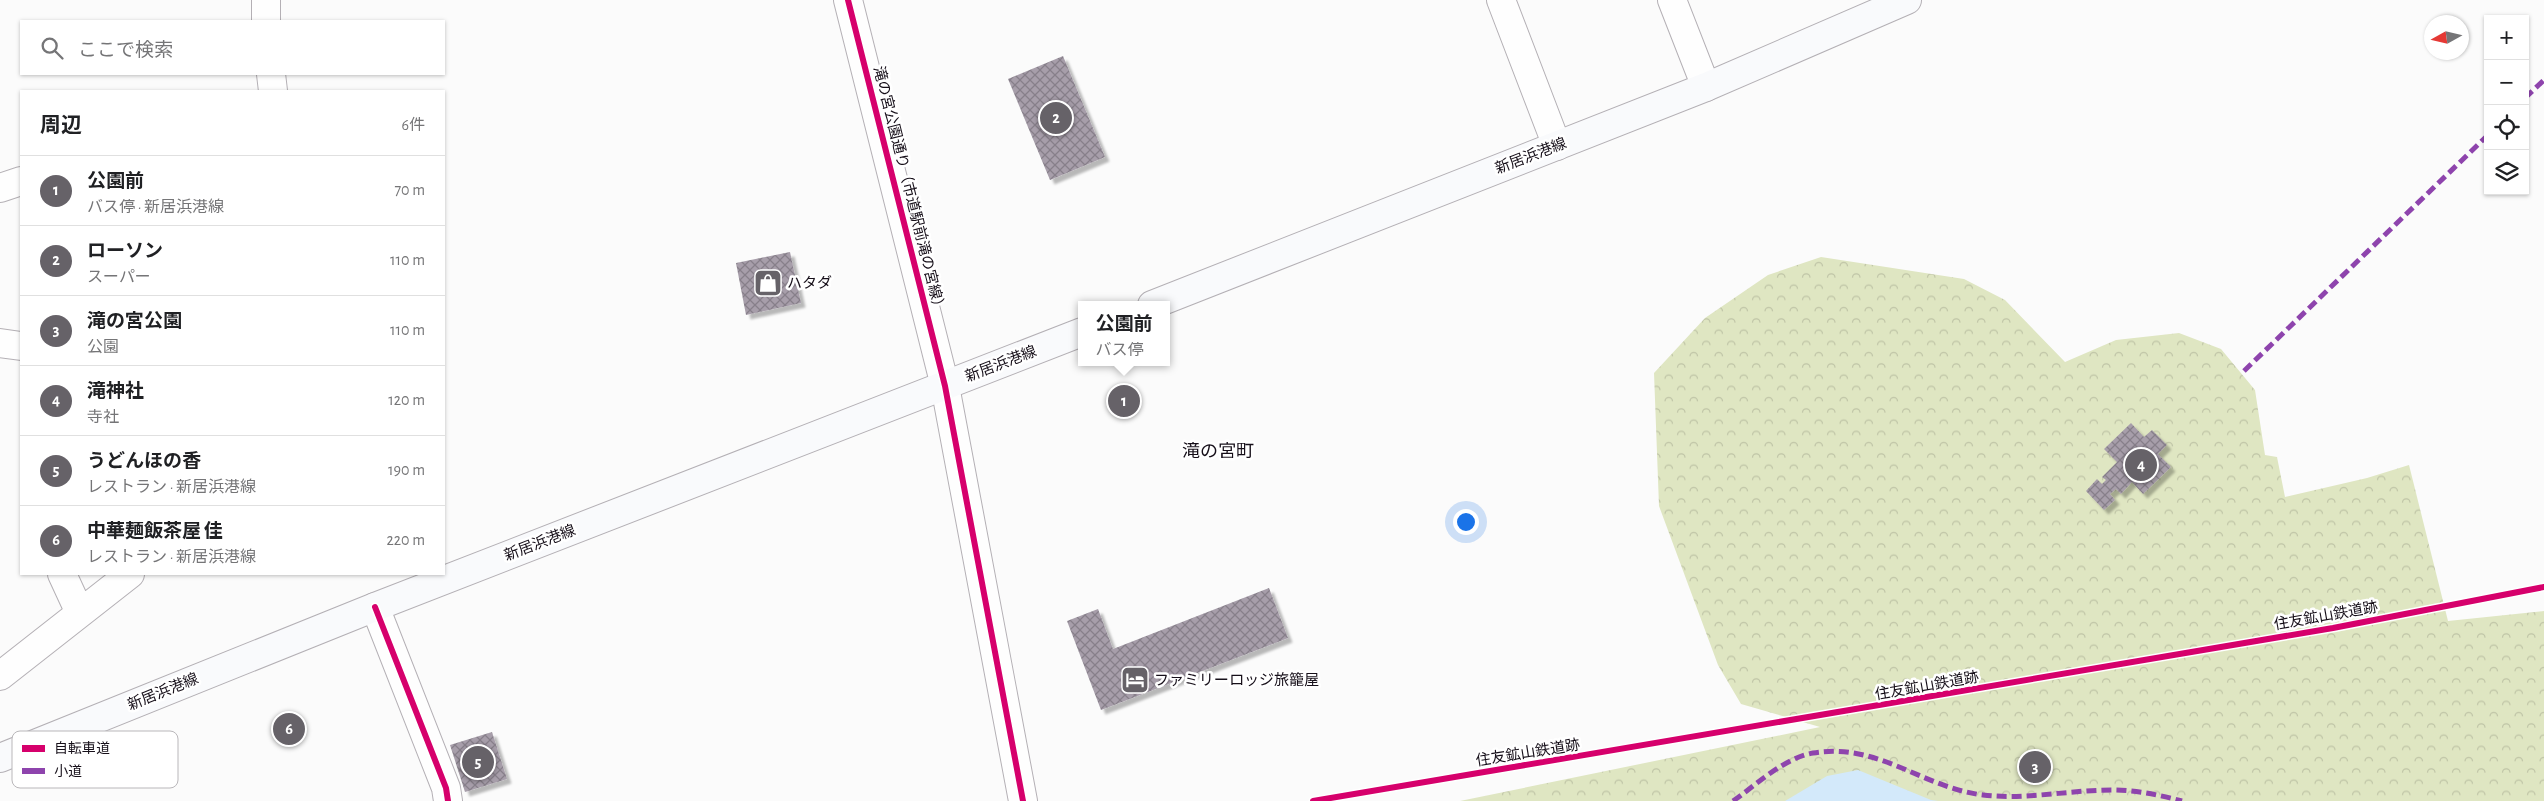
<!DOCTYPE html>
<html lang="ja">
<meta charset="utf-8">
<style>
body{margin:0;font-family:"Alegreya Sans","Noto Sans JP",sans-serif;background:#f2f2f2;color:#202124}
.controls{position:absolute;right:15px;top:15px;display:grid;overflow:hidden;border-radius:0px;box-shadow:0 1px 4px #0004}
.controls button{width:45px;height:45px;display:grid;place-items:center;padding:0;border:0;border-bottom:1px solid #e0e0e0;background:#fff;color:#202124;font:25px sans-serif}
.compass{position:absolute;left:2424px;top:15px;width:45px;height:45px;border-radius:50%;background:#fff;box-shadow:0 1px 4px #0004;rotate:262deg}
.you{position:absolute;left:1465px;top:521px;width:18px;height:18px;margin:-12px;border:4px solid #fff;border-radius:50%;background:#1a73e8;box-shadow:0 0 0 8px #1a73e833}
.badge{display:grid;place-items:center;width:32px;height:32px;border-radius:50%;background:#666268;color:#fff;font-size:16px;font-weight:700}
.pin{position:absolute;translate:-50% -50%;border:2px solid #fff;box-shadow:0 1px 5px #0006}
.popup{position:absolute;left:1078px;top:301px;width:92px;height:65px;box-sizing:border-box;display:grid;place-content:center;border-radius:0px;background:#fff;filter:drop-shadow(0 1px 4px #0005);font-size:16px;white-space:nowrap;color:#757577}
.popup b{font-size:19px;color:#202124}
.popup::after{content:'';position:absolute;left:50%;top:100%;margin-left:-10px;border:10px solid transparent;border-top-color:#fff}
.list{margin:0;padding:0;list-style:none}
h2{display:flex;justify-content:space-between;align-items:center;height:65px;margin:0;padding:0 20px;font-size:21px}
h2 small{font-size:16px;font-weight:400;color:#757577}
.list li{display:grid;grid-template-columns:32px 1fr auto;gap:15px;align-items:center;box-sizing:border-box;height:70px;padding:0 20px;border-top:1px solid #e0e0e0}
.list b{display:block;font-size:19px;white-space:nowrap}
.list p{margin:0;font-size:16px;white-space:nowrap;color:#757577}
.list em{font-size:16px;font-style:normal;color:#757577}
.icon{flex:none;width:28px;height:28px;fill:none;stroke:currentColor;stroke-width:2;stroke-linecap:round;stroke-linejoin:round}
.map{position:relative;flex:none;width:2544px;height:801px;overflow:hidden}
.search{position:absolute;background:#fff;box-shadow:0 1px 4px #0004;left:20px;top:20px;width:425px;height:55px;display:flex;align-items:center;gap:12px;box-sizing:border-box;padding:0 18px;border-radius:0px;color:#757577;font-size:19px}
.panel{position:absolute;background:#fff;box-shadow:0 1px 4px #0004;left:20px;top:90px;width:425px;height:485px;border-radius:0px}
.map>svg:first-child{display:block}
</style>
<div class="map">
<svg width="2544" height="801" viewBox="0 0 2544 801">
<defs>
<pattern id="forest-crowns" width="20" height="18" patternUnits="userSpaceOnUse" patternTransform="scale(1.25)"><rect width="20" height="18" fill="#dfe6c2"/><path d="M2 6a3 3 0 1 1 6 0M12 15a3 3 0 1 1 6 0" fill="none" stroke="#bfc4a6"/></pattern>
<pattern id="building-cross-hatch" width="8" height="8" patternUnits="userSpaceOnUse" patternTransform="scale(1.25)"><rect width="8" height="8" fill="#a79eaa"/><path d="M0 0l8 8M0 8l8-8" fill="none" stroke="#877f8a"/></pattern>
<filter id="shadow"><feDropShadow dx="4.5" dy="4.5" stdDeviation="1" flood-color="#0004"/></filter>
</defs>
<rect width="100%" height="100%" fill="#fbfbfb"/>
<path fill="url(#forest-crowns)" d="M1821,257L1964,279L2005,300L2065,362L2116,340L2179,333L2221,349L2255,390L2265,455L2277,457L2285,497L2367,478L2409,465L2448,621L2544,611V801H1460L1820,727L1741,704L1718,665L1659,506L1654,373L1705,318L1768,275Z"/>
<path fill="#d3e9fa" d="M1858,770L1931,800L1938,801H1785L1827,776Z"/>
<path fill="url(#building-cross-hatch)" filter="url(#shadow)" d="M1063,56L1105,157L1050,180L1008,79Z
M790,252L801,303L746,315L736,263Z
M2131,423L2144,437L2152,430L2167,445L2158,454L2171,467L2143,494L2132,482L2121,494L2116,489L2110,494L2115,500L2104,510L2086,491L2097,479L2102,484L2106,480L2102,477L2117,462L2104,449Z
M1269,588L1288,638L1101,710L1067,621L1098,609L1113,649Z
M492,732L507,779L465,792L450,745Z"/>
<g fill="none" stroke-linecap="round" stroke-linejoin="round">
<defs>
<path id="minor" d="M266,0V21
M1501,0L1557,146
M1672,0L1706,87
M271,74L273,91
M0,188L21,181
M0,343L21,346
M62,574L80,613
M375,607L446,788L448,801
M0,676L130,574"/>
<path id="tertiary" d="M848,0L945,386L1023,801"/>
<path id="secondary" d="M1152,305L1706,87L1907,0
M0,758L375,607L1082,332"/>
</defs>
<use href="#minor" stroke="#b4b0b5" stroke-width="30"/>
<use href="#tertiary" stroke="#b4b0b5" stroke-width="30"/>
<use href="#secondary" stroke="#b4b0b5" stroke-width="30"/>
<path stroke="#d8d7d8" stroke-width="3" stroke-dasharray="4 2.5" stroke-linecap="butt" d="M1313,801L2333,628L2544,587"/>
<use href="#minor" stroke="#fefefe" stroke-width="28"/>
<use href="#tertiary" stroke="#fefefe" stroke-width="28"/>
<use href="#secondary" stroke="#f9fafc" stroke-width="28"/>
<path stroke="#8e44ad" stroke-width="5" stroke-dasharray="10 5" stroke-linecap="butt" d="M2525,98L2544,80
M2244,371L2488,135
M1733,801C1756,785 1784,758 1813,753C1878,742 1923,788 1983,795C2026,800 2069,790 2112,790C2136,790 2159,795 2182,801"/>
<defs>
<path id="cycleway" d="M848,0L945,386L1023,801
M375,607L446,788L448,801
M1313,801L2333,628L2544,587"/>
</defs>
<use href="#cycleway" stroke="#fff" stroke-width="9"/>
<use href="#cycleway" stroke="#d6006c" stroke-width="6"/>
</g>
<defs>
<symbol id="shop-square" viewBox="-11 -11 22 22"><rect x="-9" y="-9" width="18" height="18" rx="4" fill="#666268" stroke="#fff"/><path d="M-5-2.5h2.3a2.7 3.5 0 0 1 5.4 0H5L5.5 6h-11ZM-1.5-2.5h3a1.5 2.3 0 0 0-3 0Z" fill="#fff"/></symbol>
<symbol id="hotel-square" viewBox="-11 -11 22 22"><rect x="-9" y="-9" width="18" height="18" rx="4" fill="#666268" stroke="#fff"/><path d="M-6-4.5h1.5V1H6V5H4.5V3h-9V5H-6ZM-4 0a1.8 1.8 0 1 1 3.6 0ZM.5 0V-2.5h3Q6-2.5 6 0Z" fill="#fff"/></symbol>
</defs>
<g fill-rule="evenodd">
<use href="#shop-square" x="752" y="267" width="32" height="32"/>
<use href="#hotel-square" x="1119" y="664" width="32" height="32"/>
</g>
<g text-anchor="middle" dominant-baseline="central" stroke-width="5" stroke-linejoin="round" paint-order="stroke">
<g font-size="15" fill="#160f19" stroke="#fff">
<text transform="translate(1531 156) rotate(-21)">新居浜港線</text>
<text transform="translate(909 190) rotate(76)">滝の宮公園通り（市道駅前滝の宮線）</text>
<text transform="translate(1001 364) rotate(-21)">新居浜港線</text>
<text transform="translate(540 543) rotate(-21)">新居浜港線</text>
<text transform="translate(2326 616) rotate(-10)">住友鉱山鉄道跡</text>
<text transform="translate(1927 686) rotate(-10)">住友鉱山鉄道跡</text>
<text transform="translate(163 692) rotate(-22)">新居浜港線</text>
<text transform="translate(1528 753) rotate(-9)">住友鉱山鉄道跡</text>
</g>
<g font-size="15" fill="#160f19" stroke="#fff" text-anchor="start">
<text x="787" y="283">ハタダ</text>
<text x="1154" y="680">ファミリーロッジ旅籠屋</text>
</g>
<g font-size="18" fill="#160f19" stroke="#fff">
<text x="1218" y="452">滝の宮町</text>
</g>
</g>
<rect x="12" y="731" width="166" height="57" rx="8" fill="#fff" stroke="#b9b7ba" stroke-width="1"/>
<rect x="22" y="745" width="23" height="7" fill="#d6006c"/>
<rect x="22" y="768" width="23" height="6" fill="#8e44ad"/>
<g font-size="14" fill="#160f19">
<text x="54" y="753">自転車道</text>
<text x="54" y="776">小道</text>
</g>
</svg>
<div class="controls">
<button>+</button>
<button>−</button>
<button><svg class="icon" aria-label="locate" viewBox="0 0 24 24"><circle cx="12" cy="12" r="6"/><path d="M12 2v4M12 18v4M2 12h4M18 12h4"/></svg></button>
<button><svg class="icon" aria-label="layers" viewBox="0 0 24 24"><path d="M12 4l9 5-9 5-9-5zM3 14l9 5 9-5"/></svg></button>
</div>
<svg class="compass" viewBox="-18 -18 36 36"><path d="M0-13l5 13h-10z" fill="#e53935"/><path d="M0 13l5-13h-10z" fill="#757577"/></svg>
<div class="you"></div>
<div class="pin badge" style="left:1124px;top:401px">1</div>
<div class="popup"><b>公園前</b>バス停</div>
<div class="pin badge" style="left:1056px;top:118px">2</div>
<div class="pin badge" style="left:2035px;top:767px">3</div>
<div class="pin badge" style="left:2141px;top:465px">4</div>
<div class="pin badge" style="left:478px;top:762px">5</div>
<div class="pin badge" style="left:289px;top:729px">6</div>
<div class="search"><svg class="icon" aria-label="search" viewBox="0 0 24 24"><circle cx="10" cy="10" r="6"/><path d="M15 15l6 6"/></svg>ここで検索</div>
<section class="panel">
<h2>周辺<small>6件</small></h2>
<ul class="list">
<li><span class="badge">1</span><div><b>公園前</b><p>バス停 · 新居浜港線</p></div><em>70 m</em></li>
<li><span class="badge">2</span><div><b>ローソン</b><p>スーパー</p></div><em>110 m</em></li>
<li><span class="badge">3</span><div><b>滝の宮公園</b><p>公園</p></div><em>110 m</em></li>
<li><span class="badge">4</span><div><b>滝神社</b><p>寺社</p></div><em>120 m</em></li>
<li><span class="badge">5</span><div><b>うどんほの香</b><p>レストラン · 新居浜港線</p></div><em>190 m</em></li>
<li><span class="badge">6</span><div><b>中華麺飯茶屋 佳</b><p>レストラン · 新居浜港線</p></div><em>220 m</em></li>
</ul>
</section>
</div>
